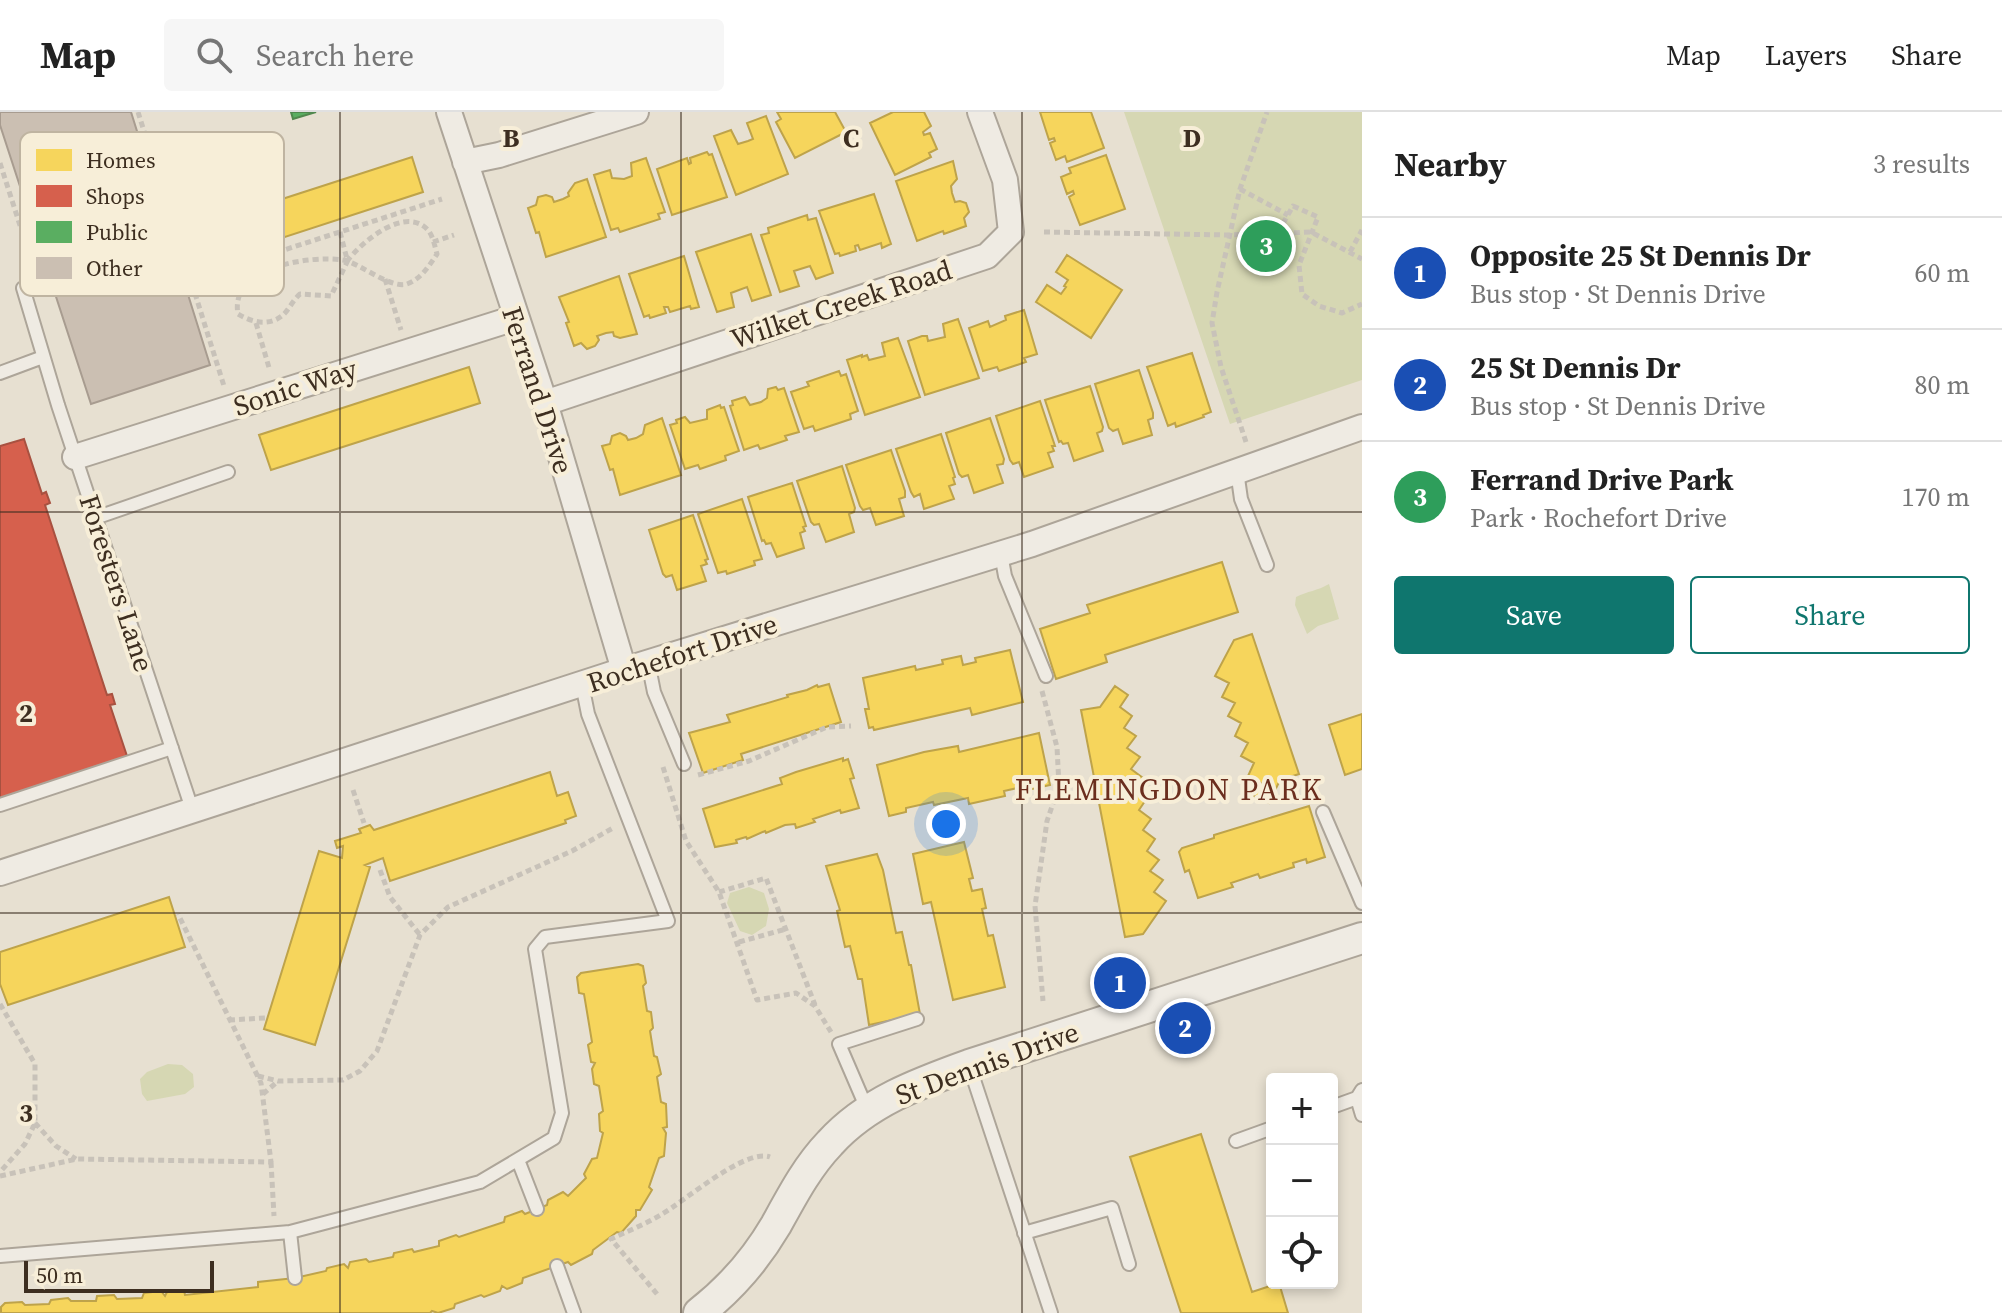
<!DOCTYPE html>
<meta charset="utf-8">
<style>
body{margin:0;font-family:"Source Serif 4",serif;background:#f6f6f6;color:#222}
.controls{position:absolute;right:24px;bottom:24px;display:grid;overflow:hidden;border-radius:8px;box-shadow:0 4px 12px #0003}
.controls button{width:72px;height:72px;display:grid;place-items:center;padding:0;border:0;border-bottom:2px solid #e0e0e0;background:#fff;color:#222;font:40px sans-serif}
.scale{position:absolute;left:24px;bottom:20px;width:190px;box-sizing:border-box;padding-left:8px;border:4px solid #3d2e20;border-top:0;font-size:22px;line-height:28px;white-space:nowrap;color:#3d2e20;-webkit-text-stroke:6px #f7eed8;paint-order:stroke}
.you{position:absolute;left:946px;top:712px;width:28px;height:28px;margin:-20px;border:6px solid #fff;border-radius:50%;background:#1a73e8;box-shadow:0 0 0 12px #1a73e833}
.badge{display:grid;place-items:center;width:52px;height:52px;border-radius:50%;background:#0f766e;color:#fff;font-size:26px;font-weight:700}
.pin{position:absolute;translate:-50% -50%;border:4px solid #fff;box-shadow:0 2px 8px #0006}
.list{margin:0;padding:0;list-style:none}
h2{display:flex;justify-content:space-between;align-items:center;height:104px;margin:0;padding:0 32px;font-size:34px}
h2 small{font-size:26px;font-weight:400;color:#767676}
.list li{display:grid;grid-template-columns:52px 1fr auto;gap:24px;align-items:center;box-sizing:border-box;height:112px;padding:0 32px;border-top:2px solid #e0e0e0}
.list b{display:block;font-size:30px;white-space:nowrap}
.list p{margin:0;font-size:26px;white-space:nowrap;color:#767676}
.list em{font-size:26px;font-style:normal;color:#767676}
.actions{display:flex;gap:16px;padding:24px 32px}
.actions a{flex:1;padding:18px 0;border:2px solid #0f766e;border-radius:8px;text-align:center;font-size:28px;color:#0f766e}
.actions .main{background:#0f766e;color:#fff}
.icon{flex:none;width:44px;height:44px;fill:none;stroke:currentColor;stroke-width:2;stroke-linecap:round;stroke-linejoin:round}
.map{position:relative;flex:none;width:1362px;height:1201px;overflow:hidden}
header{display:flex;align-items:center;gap:48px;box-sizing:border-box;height:112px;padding:0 40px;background:#fff;border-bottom:2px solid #e0e0e0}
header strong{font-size:38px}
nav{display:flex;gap:44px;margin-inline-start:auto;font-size:28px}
.search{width:560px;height:72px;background:#f6f6f6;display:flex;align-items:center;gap:20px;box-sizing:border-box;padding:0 28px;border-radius:8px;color:#767676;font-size:30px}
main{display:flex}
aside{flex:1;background:#fff}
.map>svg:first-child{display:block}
</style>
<header>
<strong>Map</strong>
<div class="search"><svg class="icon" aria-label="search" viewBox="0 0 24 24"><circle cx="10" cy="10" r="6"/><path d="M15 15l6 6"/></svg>Search here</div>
<nav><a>Map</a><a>Layers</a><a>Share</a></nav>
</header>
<main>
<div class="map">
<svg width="1362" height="1201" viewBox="0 0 1362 1201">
<rect width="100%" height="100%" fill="#e7e0d1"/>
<path fill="#d6d7b3" d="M1124,0H1362V268L1230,312Z
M1329,472L1339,507L1318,514L1307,522L1295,493L1296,485C1308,479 1317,479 1329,472Z
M749,775L764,781L769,797L766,814L752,823L740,819L727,791L730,781Z
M168,952L182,953L193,962L194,975L185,982L147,989L142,982L140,967L147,960Z"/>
<path fill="#f6d55c" stroke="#bea34a" stroke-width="2" d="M777,0H835L846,20L795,46L776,10L781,7Z
M893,0H924L931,14L923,20L924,23L930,21L937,37L929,41L931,45L895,63L870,11Z
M1040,0H1091L1104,36L1067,50L1065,44L1056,48L1050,31L1055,29L1054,26L1049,28Z
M766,4L788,62L736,83L714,24L731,18L738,32L748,29L753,27L747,11Z
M707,40L709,43L712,42L727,85L672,103L657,57L687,46L689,52L691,51L690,46Z
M1106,43L1125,97L1080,113L1069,85L1074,82L1073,79L1067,82L1061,65L1071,61L1069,56Z
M412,45L423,80L214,148L202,113Z
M646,46L665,100L658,102L660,107L620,120L618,116L611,118L594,63L610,58L612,66L624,67L632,64L631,51Z
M953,49L957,67L951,74L952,81L955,90L960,89L966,91L969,100L964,106L966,114L944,122L943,119L917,129L896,69Z
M587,67L606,125L546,145L539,120L536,121L528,96L536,93L538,85L546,83L552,85L554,90L563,87L569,84L568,81L575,71Z
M874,82L891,132L882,136L881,131L860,138L858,133L855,134L856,139L840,144L839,141L835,142L819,99Z
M807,103L808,108L816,106L833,161L816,167L810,154L794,159L799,174L780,180L761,123L769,121L768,116Z
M751,122L771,183L752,189L747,175L731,181L734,195L717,200L696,140Z
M1067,143L1122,178L1091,226L1036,190L1047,173L1061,182L1066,175L1064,174L1068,168L1056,160Z
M684,144L699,195L691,197L690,194L670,200L668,195H664L666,201L650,206L649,203L644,205L629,162Z
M619,164L637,222L620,226L614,224L613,220L606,221L597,224L599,228L595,234L587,237L581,231L574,234L566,211L569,210L559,185Z
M1024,198L1037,242L1024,246L1026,250L999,259L997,255L983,259L969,216L988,209L990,215L1006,208L1005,204Z
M958,207L979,266L925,283L908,229L922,224H927L928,229L945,225L943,212Z
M898,226L920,285L865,303L847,248L862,243V245L867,243L869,248L885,244L882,231Z
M1192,241L1211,300L1203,303L1204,305L1176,315L1175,311L1168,314L1147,255Z
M469,255L480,291L271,358L259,323Z
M1139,258L1153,301V306L1148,308L1152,323L1123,332L1118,317L1113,319L1109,316L1095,272Z
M839,259L841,264L846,262L858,299L850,302L851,307L815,319L813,314L804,317L791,280L809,274L807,270Z
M1090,274L1103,315L1102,319L1097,321L1103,339L1074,349L1068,331L1063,332L1061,329L1059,330L1045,288Z
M776,275L778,278L784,276L799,320L785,324L787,328L760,337L758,333L744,338L730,294L733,293L732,289L745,285L750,293L761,290L767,286L768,277Z
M1040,289L1055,334H1052L1054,339L1048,341L1053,355L1024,365L1019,350L1013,352L1010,348L996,304Z
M720,293L721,296L724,295L739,339L725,344L726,348L700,357L698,353L685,357L670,313L677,311L676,308L685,305L690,311L707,307V298Z
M662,306L681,363L620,383L613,357L610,358L602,334L610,332L612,324L620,321L626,324L628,328L636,326L643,322L645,313Z
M990,306L1004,347L1003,352L997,353L1003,371L974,381L968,363L962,365L959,362L946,321Z
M941,322L955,365L953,366L955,372L949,374L954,387L924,397L920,382L914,385L911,380L896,337Z
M891,338L905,379V385L899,387L904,404L876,413L870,396L863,398L860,394L846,353Z
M842,354L855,396L854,400L849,402L854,420L826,430L819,412L814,413L811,410L797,369Z
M792,371L806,414L803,415L805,419L800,421L804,436L777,445L771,431L766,432L764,428L762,429L748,385Z
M742,387L762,447L754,449L755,453L727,462L726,459L718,461L698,402Z
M693,403L708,447L705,448L707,452L701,454L706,469L677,478L672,463L666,465L663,462L649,418Z
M1222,450L1238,500L1105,543L1107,550L1056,567L1040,517L1090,501L1087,493Z
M1252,522L1299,662L1280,668L1269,691L1254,684L1261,671L1248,664L1254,651L1241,644L1248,631L1235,624L1241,611L1228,604L1235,591L1222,585L1229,571L1215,564L1234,528Z
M1010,538L1023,590L972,603L970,596L874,618L873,615L869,616L865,597H869L863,566L915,554L916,558L943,552L942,548L961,544L963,553L976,550L975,546Z
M829,572L841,610L741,642L743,648L703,661L689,621L730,610L727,603L788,585L787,583L807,578L817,573L818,575Z
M1115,574L1128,583L1120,595L1132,604L1124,616L1136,624L1127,636L1140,645L1131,657L1143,666L1135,677L1147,686L1139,698L1151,707L1143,718L1155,727L1147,739L1159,748L1150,759L1163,768L1154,780L1166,789L1143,822L1125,825L1081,598L1100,595Z
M1362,602V657L1345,663L1329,613Z
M1039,621L1050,673L1032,677L1031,673L1004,679L1005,684L969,692L968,686L934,693L933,690L906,696V700L889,704L877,653L924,640L958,634L959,640Z
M843,646V649L848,647L854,666L850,667L859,696L841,701L840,698L813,707L815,710L796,716L795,712L785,713L766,721L765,719L747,727L746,725L736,728L737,731L715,735L703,697L782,672L780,666L796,660Z
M550,660L557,684L568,680L576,704L565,708L566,711L390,769L383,746L365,753L370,755L315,933L264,917L319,739L342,746L343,734L337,736L335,729L361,721L359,717L370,713L374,718Z
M1309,694L1325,745L1307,751L1306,747L1293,751L1294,755L1260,766L1258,762L1231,771L1233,775L1198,786L1189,758L1185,760L1179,740L1182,736L1214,726V723Z
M964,730L973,766L969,767L972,779L982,777L986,796L982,797L988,824L993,823L1005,875L953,888L931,790L923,792L913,742Z
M877,742L883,758L896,821L902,820L909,853H911L920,902L869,913L862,867H858L850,834L845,835L837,799L840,798L826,754Z
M169,785L185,835L8,893L0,872V840Z
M638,852L643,854L646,871L643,874L647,899L651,900L653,916L650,919L654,944L657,945L661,962L657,965L661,990L666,992L667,1015L663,1016L666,1021L664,1044L659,1046L649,1075L652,1078L640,1098H636V1104L621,1121L617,1120L593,1138L592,1142L571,1153L568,1150L523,1166L522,1171L507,1177L502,1174L500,1179L484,1185L481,1183L455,1192L454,1196L438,1201L432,1199L430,1201H1V1195L5,1191L22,1190L25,1193L49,1192L51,1188L68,1186L71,1189H96L97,1184L114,1183L117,1187L142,1186L144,1181L161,1179L165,1184L167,1180L184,1178L185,1183L258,1175V1170L295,1166L326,1159L327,1156L344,1152L348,1156L350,1150L366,1147L369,1150L393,1145L394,1141L412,1137L414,1140L439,1134V1129L456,1123L459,1125L504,1110L505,1105L522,1099L525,1102L547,1093L548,1088L563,1080L568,1084L586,1066L584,1062L592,1047L597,1046L603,1021L600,1019L599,1002L603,999L599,974L594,972L592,957L595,951L591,950L588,933L592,930L584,882L579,881L577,865L581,861Z
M1201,1022L1252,1180L1279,1171L1288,1201H1181L1130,1045Z"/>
<path fill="#d6604d" stroke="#a85140" stroke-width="2" d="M24,327L42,382L46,380L50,391L45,393L107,583L112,582L115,592L110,593L128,647L0,689V334Z"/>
<path fill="#5aae61" stroke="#51884e" stroke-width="2" d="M291,0H316L293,7Z"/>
<path fill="#cbbfb2" stroke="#a89c90" stroke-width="2" d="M0,0H131L210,253L91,292L0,13Z"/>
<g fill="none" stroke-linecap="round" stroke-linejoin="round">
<defs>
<path id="service" d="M50,167L23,176L58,293L192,697
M0,261L43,245
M1237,359L1241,387L1267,453
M95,406L228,360
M1001,442L1005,464L1046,564
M648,550L654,580L684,652
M0,693L172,636
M1323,700L1362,791
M969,953L1051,1201
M1362,978L1357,986L1362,1003
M1332,995L1357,986
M867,997L839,932L917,907
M1236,1029L1272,1016
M518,1048L537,1097
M290,1120L295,1166
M1024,1121L1112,1096L1129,1152
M0,1144L290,1120L480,1070L554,1026L562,1001L535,837L545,825L668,809L588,602L582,572
M557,1154L574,1201"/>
<path id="minor" d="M449,0L545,291L624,558
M465,50L499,43L636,0
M545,291L987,144L1011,120L1005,68L980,0
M75,345L515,206
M0,761L624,558L1032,432L1362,315"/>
<path id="tertiary" d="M699,1201C730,1177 756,1147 776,1113C792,1084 807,1055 830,1031C867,990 919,971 969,953L1362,826"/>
</defs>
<use href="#service" stroke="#ada599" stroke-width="16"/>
<use href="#minor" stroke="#ada599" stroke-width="28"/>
<use href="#tertiary" stroke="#ada599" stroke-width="34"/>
<path stroke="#c8c2b9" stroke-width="5" stroke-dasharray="6 4" stroke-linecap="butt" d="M138,0L224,274
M0,51L33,154
M1240,77L1288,103
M340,120L347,147
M1044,120L1229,123L1311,120L1362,147
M1278,120L1293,94L1318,105L1299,153L1302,182L1319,194L1342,201L1362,192
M433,130L454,123
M1350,140L1362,118
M348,148L331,184L300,182C293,188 288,199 283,203C269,215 251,210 238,202C229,155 310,143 343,148C360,151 390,177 407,172C421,167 429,154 437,142C435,135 433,124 428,118C405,93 362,130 348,148
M249,149L254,167
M385,167L401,218
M191,168L442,87
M256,211L270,259
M1246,330L1221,255L1212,211L1217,180L1240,77L1267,0
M1042,579L1057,635L1059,674L1047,709L1035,794L1043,889
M663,655L686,729L719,780L757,888L796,881L815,894L831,920
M698,663L749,649L827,615L851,614
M353,678L364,711
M380,758L390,785L420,823
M719,780L766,766L815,893
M739,830L786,817
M0,892L35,952V1011L25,1032L0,1060
M229,908L265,906
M258,964L278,969L343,968L360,959L377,939L420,823L448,795L572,739L613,716
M263,982L277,970
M35,1011L56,1034L76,1047
M271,1050L274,1104
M0,1064L77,1047L271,1050L261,971L178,802
M657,1182L611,1127C628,1119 646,1112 662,1102C685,1089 745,1036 770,1045"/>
<use href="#service" stroke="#efebe3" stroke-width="12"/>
<use href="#minor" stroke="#efebe3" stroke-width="24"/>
<use href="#tertiary" stroke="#efebe3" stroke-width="30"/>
</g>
<path fill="none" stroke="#3d2e20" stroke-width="2" stroke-opacity="0.55" d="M340,0V1201M681,0V1201M1022,0V1201M0,400H1362M0,801H1362"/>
<g text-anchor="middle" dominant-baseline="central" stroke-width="8" stroke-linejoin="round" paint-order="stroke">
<g font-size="28" fill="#3d2e20" stroke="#f7eed8">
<text transform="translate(841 192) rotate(-18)">Wilket Creek Road</text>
<text transform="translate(295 275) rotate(-18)">Sonic Way</text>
<text transform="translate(538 278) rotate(72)">Ferrand Drive</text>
<text transform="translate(117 471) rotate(72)">Foresters Lane</text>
<text transform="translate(682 541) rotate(-18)">Rochefort Drive</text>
<text transform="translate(987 951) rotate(-20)">St Dennis Drive</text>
</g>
<g font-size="30" letter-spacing="2" fill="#6b2e1e" stroke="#f7eed8">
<text x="1169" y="677">FLEMINGDON PARK</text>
</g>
</g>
<rect x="20" y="20" width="264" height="164" rx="12" fill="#f7eed8" stroke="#bfb4a1" stroke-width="2"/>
<rect x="36" y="37" width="36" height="22" fill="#f6d55c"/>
<rect x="36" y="73" width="36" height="22" fill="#d6604d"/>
<rect x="36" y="109" width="36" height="22" fill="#5aae61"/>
<rect x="36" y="145" width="36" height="22" fill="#cbbfb2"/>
<g font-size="22" fill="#3d2e20">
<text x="86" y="56">Homes</text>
<text x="86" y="92">Shops</text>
<text x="86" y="128">Public</text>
<text x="86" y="164">Other</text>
</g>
<g font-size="26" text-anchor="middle" font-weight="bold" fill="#3d2e20" stroke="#f7eed8" stroke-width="8" stroke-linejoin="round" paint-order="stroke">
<text x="511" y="35">B</text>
<text x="851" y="35">C</text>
<text x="1192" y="35">D</text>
<text x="26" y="610">2</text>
<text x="26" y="1010">3</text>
</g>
</svg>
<div class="controls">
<button>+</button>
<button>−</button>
<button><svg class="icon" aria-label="locate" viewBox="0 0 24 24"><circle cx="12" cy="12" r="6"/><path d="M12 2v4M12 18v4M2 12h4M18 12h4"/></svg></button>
</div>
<div class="scale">50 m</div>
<div class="you"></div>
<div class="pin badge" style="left:1120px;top:871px;background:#1a4fb4">1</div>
<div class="pin badge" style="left:1185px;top:916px;background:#1a4fb4">2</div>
<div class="pin badge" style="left:1266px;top:134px;background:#2e9e5b">3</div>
</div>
<aside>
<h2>Nearby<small>3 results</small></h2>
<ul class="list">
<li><span class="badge" style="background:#1a4fb4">1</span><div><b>Opposite 25 St Dennis Dr</b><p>Bus stop · St Dennis Drive</p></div><em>60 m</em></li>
<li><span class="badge" style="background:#1a4fb4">2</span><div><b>25 St Dennis Dr</b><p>Bus stop · St Dennis Drive</p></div><em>80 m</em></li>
<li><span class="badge" style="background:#2e9e5b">3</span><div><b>Ferrand Drive Park</b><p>Park · Rochefort Drive</p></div><em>170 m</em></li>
</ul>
<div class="actions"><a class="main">Save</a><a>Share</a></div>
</aside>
</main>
